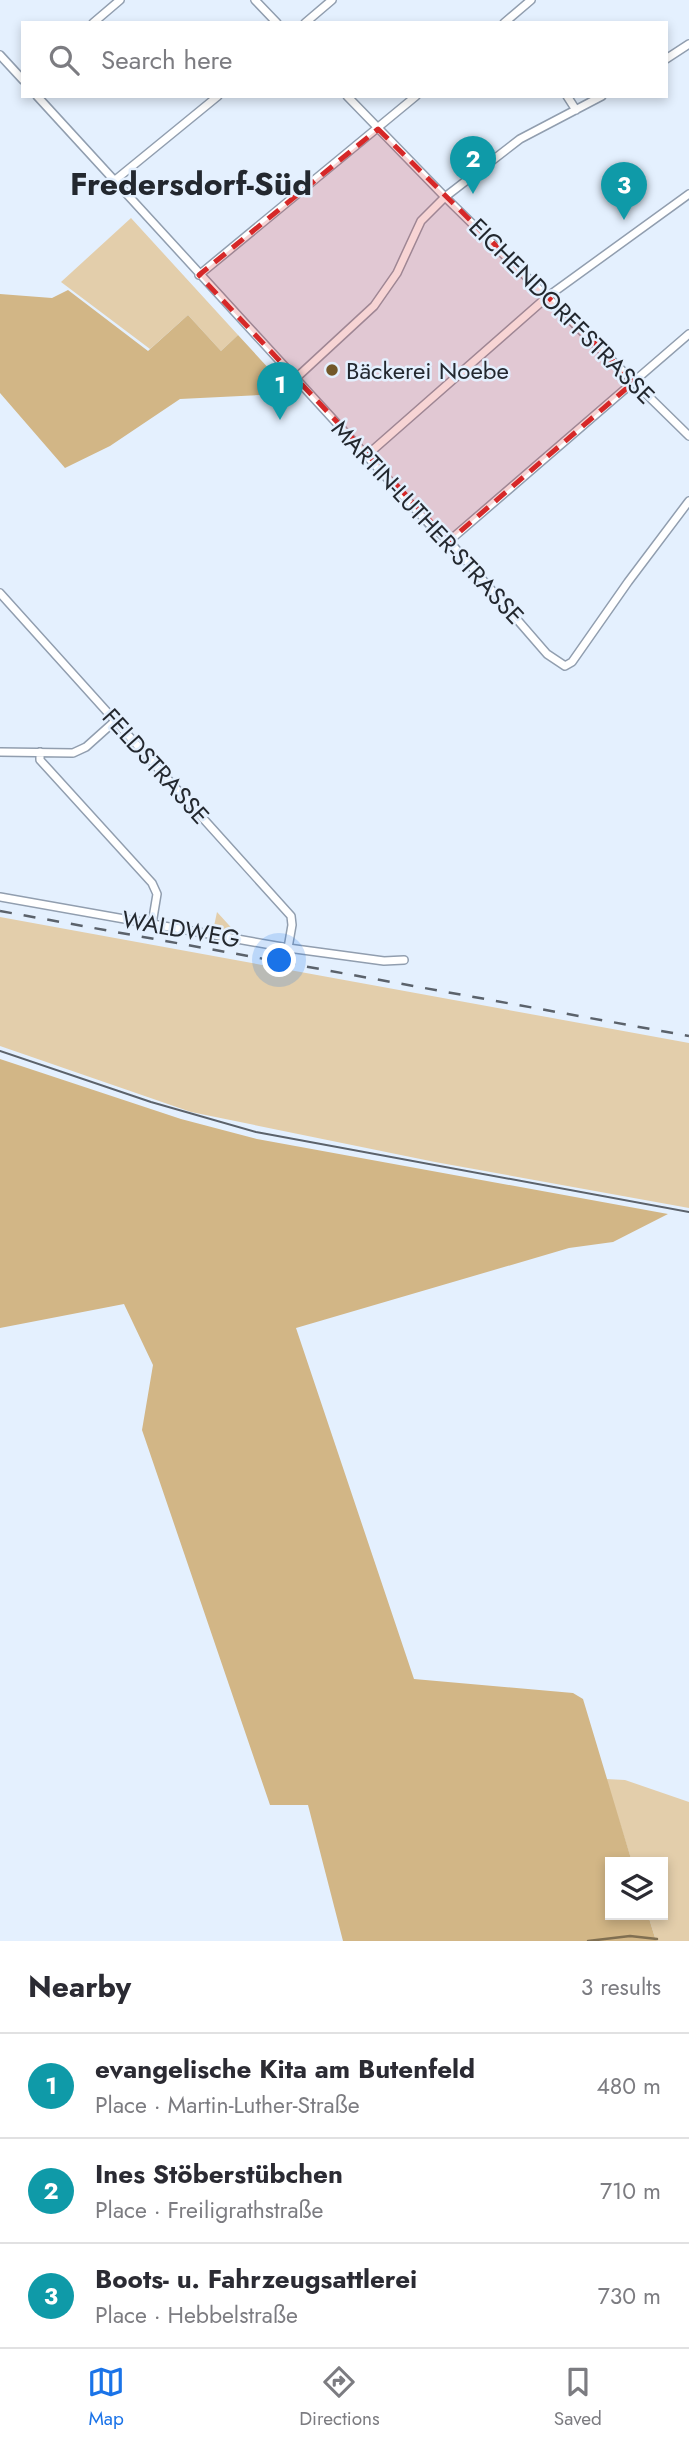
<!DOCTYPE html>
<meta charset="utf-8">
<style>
body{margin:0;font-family:Jost,sans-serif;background:#f2f2f3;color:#2b2b33}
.controls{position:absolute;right:21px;bottom:21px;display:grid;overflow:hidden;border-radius:0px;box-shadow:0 4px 10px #0003}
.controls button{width:63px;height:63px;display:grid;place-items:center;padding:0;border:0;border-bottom:2px solid #e1e1e2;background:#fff;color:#2b2b33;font:35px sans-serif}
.you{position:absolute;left:280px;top:961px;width:24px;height:24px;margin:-18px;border:5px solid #fff;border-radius:50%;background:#1a73e8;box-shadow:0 0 0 10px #1a73e833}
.badge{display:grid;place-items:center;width:46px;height:46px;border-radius:50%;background:#1a73e8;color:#fff;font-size:23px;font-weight:700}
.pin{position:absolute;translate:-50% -58px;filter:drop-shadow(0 2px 4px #0008)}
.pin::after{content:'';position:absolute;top:37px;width:24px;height:21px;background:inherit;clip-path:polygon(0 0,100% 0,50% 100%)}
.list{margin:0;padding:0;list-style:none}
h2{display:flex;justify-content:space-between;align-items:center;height:91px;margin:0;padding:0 28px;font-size:30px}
h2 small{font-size:23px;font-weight:400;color:#7c7c81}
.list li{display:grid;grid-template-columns:46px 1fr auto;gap:21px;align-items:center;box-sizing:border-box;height:105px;padding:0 28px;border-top:2px solid #e1e1e2}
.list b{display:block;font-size:26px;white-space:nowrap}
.list p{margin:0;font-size:23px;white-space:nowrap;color:#7c7c81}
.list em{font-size:23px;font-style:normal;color:#7c7c81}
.icon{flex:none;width:38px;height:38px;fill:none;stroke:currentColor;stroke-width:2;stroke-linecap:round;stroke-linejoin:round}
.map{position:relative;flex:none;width:689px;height:1941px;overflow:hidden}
.search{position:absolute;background:#fff;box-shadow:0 4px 10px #0003;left:21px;right:21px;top:21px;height:77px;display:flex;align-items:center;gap:18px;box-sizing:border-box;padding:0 24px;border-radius:0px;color:#7c7c81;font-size:26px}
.sheet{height:406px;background:#fff}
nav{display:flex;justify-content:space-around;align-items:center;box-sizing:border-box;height:98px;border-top:2px solid #e1e1e2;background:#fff;font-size:19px;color:#7c7c81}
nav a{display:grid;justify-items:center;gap:4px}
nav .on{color:#1a73e8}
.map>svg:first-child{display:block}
</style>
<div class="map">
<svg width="689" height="1941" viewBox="0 0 689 1941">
<rect width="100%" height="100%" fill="#e4f0fe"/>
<path fill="#e3ceab" d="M131,218L238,335L221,351L188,315L150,349L61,282Z
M217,912L238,935L213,931Z
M0,917L689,1043V1208L435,1162L191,1112L0,1046Z
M606,1779L625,1780L689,1802V1941H656L648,1915H663V1862H632Z"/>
<path fill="#d2b686" d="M68,290L148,351L188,315L221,351L238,335L283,384L259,395L180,399L110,446L65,468L0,393V294L52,298Z
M0,1059L181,1119L257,1139L668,1214L613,1242L569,1248L296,1328L414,1679L573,1693L583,1699L632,1862H610V1915H648L656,1941H343L308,1805H270L142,1430L153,1365L124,1304L0,1328Z"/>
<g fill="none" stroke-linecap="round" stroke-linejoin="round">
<path stroke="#806f51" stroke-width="2.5" d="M588,1941L630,1936L657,1939"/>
<defs>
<path id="minor" d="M255,0L277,23
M93,23L120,0
M305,23L332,0
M504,23L531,0
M0,55L23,80
M666,59L689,44
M37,96L430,525L449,541L547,654L565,666L572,662L628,582L689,501
M347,96L445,197L689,436
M567,96L576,110
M114,181L218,96
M199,275L416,96
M295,379L374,306L397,273L421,221L445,197L520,139L602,96
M366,456L547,297L689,194
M449,541L689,334
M0,593L291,916L292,925L288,948
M0,752L73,753L86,747L115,721
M40,752V760L152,883L157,894L152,924
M0,897L288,948L384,961L404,960"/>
</defs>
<use href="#minor" stroke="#919eaf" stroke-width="10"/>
<use href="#minor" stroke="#fff" stroke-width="7"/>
<path stroke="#5b626b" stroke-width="2" d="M0,1051L151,1102L256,1132L689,1212"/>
<path stroke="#5b626b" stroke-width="2.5" stroke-dasharray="12 12" stroke-linecap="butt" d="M0,911L689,1036"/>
</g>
<path fill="#d62828" fill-opacity="0.2" stroke="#d62828" stroke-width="5" stroke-dasharray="14 9" stroke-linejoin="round" d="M378,129L634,382L449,541L199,275Z"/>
<circle fill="#725829" stroke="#e4f0fe" stroke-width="2.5" cx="332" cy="370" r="7"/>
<g text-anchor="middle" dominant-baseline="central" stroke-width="5" stroke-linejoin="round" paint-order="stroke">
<g font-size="24" fill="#23282f" stroke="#e4f0fe">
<text transform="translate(562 311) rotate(45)">EICHENDORFFSTRASSE</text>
<text transform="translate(428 522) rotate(47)">MARTIN-LUTHER-STRASSE</text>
<text transform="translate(156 766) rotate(48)">FELDSTRASSE</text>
<text transform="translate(181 929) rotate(10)">WALDWEG</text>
</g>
<g font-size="24" fill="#23282f" stroke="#e4f0fe" text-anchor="start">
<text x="346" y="370">Bäckerei Noebe</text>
</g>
<g font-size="32" font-weight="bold" fill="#23282f" stroke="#e4f0fe">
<text x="191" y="184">Fredersdorf-Süd</text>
</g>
</g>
</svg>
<div class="controls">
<button><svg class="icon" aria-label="layers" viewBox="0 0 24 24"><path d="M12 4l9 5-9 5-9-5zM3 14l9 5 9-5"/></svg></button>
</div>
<div class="you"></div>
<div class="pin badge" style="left:280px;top:420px;background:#0f9aa8">1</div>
<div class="pin badge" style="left:473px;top:194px;background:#0f9aa8">2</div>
<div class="pin badge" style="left:624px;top:220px;background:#0f9aa8">3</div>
<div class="search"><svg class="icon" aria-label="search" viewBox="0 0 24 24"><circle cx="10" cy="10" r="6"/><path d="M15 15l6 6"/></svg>Search here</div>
</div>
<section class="sheet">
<h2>Nearby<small>3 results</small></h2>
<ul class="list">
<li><span class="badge" style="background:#0f9aa8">1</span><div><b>evangelische Kita am Butenfeld</b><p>Place · Martin-Luther-Straße</p></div><em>480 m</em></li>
<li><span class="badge" style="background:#0f9aa8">2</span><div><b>Ines Stöberstübchen</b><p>Place · Freiligrathstraße</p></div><em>710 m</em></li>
<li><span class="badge" style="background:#0f9aa8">3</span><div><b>Boots- u. Fahrzeugsattlerei</b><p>Place · Hebbelstraße</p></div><em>730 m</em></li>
</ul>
</section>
<nav>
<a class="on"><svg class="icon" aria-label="map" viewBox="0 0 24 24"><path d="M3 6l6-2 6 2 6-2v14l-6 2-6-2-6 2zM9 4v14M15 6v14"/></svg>Map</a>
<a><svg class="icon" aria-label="directions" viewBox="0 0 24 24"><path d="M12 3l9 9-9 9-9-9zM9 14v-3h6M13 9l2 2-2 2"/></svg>Directions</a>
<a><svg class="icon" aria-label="saved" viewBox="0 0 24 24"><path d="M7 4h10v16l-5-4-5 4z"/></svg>Saved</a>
</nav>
